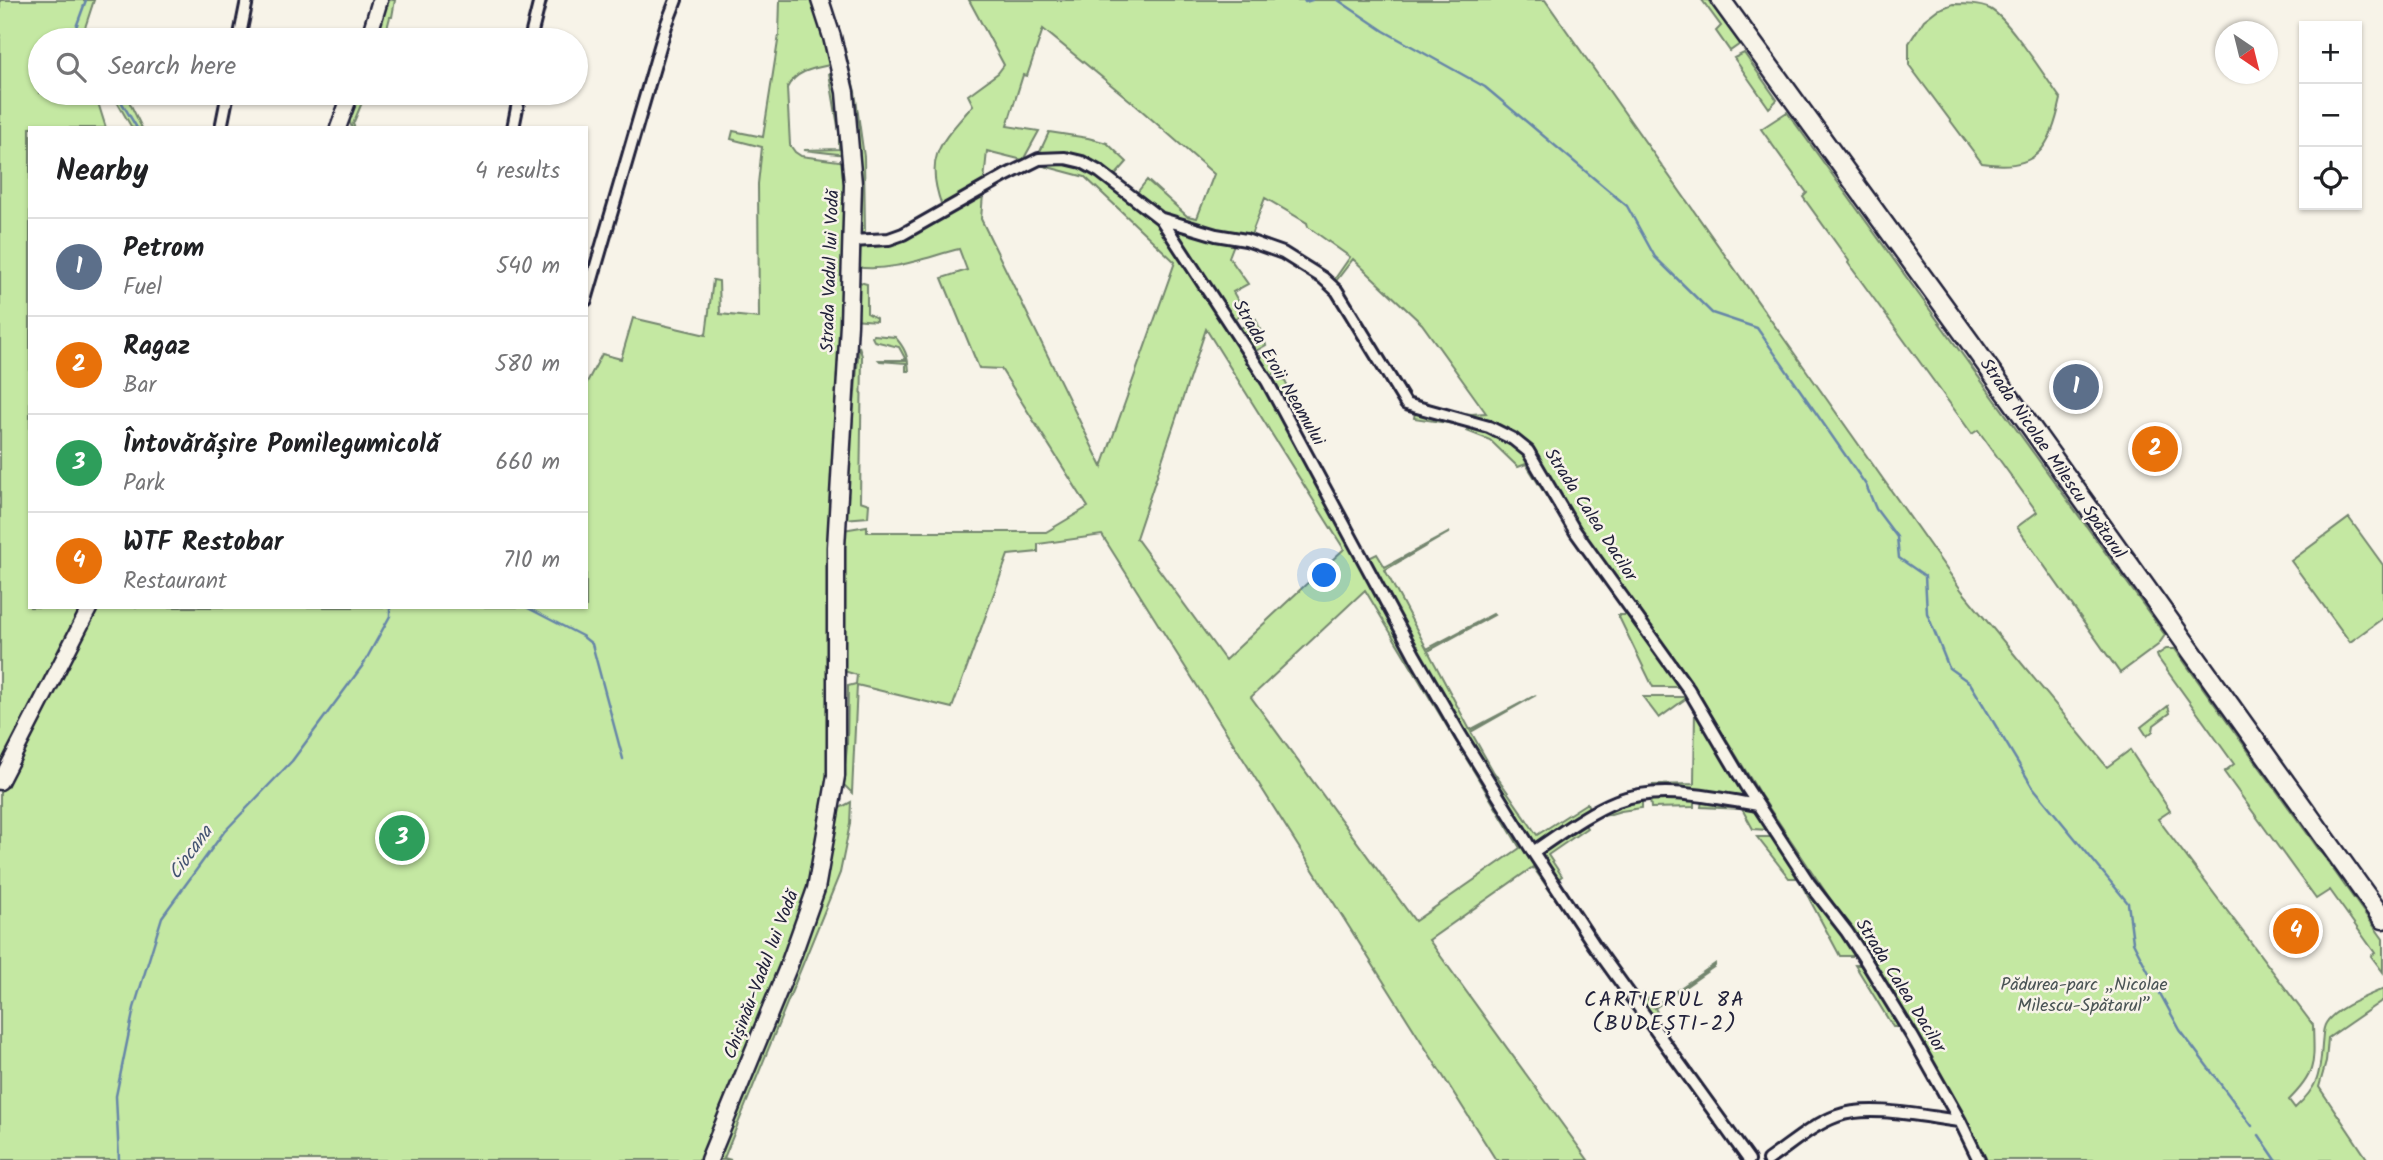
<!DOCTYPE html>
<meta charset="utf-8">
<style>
body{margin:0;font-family:Kalam,sans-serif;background:#f2f2f2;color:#202124}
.controls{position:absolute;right:21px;top:21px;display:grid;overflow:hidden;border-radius:0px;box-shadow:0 2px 5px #0004}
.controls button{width:63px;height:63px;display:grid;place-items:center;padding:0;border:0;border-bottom:2px solid #e0e0e0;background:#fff;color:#202124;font:35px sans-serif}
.compass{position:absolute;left:2215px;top:21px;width:63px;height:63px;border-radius:50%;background:#fff;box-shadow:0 2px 5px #0004;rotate:145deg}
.you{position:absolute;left:1325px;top:576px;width:24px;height:24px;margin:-18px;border:5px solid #fff;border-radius:50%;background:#1a73e8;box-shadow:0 0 0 10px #1a73e833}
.badge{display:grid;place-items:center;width:46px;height:46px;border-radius:50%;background:#d93025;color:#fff;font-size:23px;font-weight:700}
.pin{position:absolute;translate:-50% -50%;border:4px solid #fff;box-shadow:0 2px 7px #0006}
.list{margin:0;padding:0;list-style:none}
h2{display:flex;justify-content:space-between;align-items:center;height:91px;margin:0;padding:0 28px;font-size:30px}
h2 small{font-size:23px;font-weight:400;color:#757577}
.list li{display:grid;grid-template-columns:46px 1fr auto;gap:21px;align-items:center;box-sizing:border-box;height:98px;padding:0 28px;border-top:2px solid #e0e0e0}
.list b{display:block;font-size:26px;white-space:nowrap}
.list p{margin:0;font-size:23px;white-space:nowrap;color:#757577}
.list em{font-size:23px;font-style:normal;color:#757577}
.icon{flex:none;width:38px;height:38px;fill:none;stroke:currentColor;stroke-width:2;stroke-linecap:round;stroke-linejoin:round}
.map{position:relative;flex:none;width:2383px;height:1160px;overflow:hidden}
.search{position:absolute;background:#fff;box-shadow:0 2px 5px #0004;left:28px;top:28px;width:560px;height:77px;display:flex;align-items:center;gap:18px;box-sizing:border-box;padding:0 24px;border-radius:38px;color:#757577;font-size:26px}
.panel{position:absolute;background:#fff;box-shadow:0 2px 5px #0004;left:28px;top:126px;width:560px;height:483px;border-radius:0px}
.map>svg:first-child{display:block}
</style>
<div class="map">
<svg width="2383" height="1160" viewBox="0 0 2383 1160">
<rect width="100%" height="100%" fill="#f7f3e8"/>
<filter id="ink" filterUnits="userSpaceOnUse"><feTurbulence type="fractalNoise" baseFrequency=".0143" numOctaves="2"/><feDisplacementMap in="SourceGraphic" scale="14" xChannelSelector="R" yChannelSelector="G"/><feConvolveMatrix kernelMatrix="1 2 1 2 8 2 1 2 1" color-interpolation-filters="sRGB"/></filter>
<g filter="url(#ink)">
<path fill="#c4e8a2" stroke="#73856e" stroke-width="2" fill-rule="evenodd" d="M0,0H94L81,40H40V93H95L106,128H30V607H85L0,771Z
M386,0H395L392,17H390L384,40H375Z
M780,0H816L834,64C815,68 796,70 787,88L790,145L795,152L801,156L847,162L829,777L810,882L799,919L701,1160H0V790L94,607H586V384L602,354L621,359L633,318L706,335L713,280L719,281L720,314L759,318L758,184L762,147L731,139L733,131L763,137L779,35Z
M969,0H1545L1962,591L2107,767L2130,750L2170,811L2158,819L2313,1025C2314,1063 2317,1072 2289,1100L2295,1108C2318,1087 2320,1076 2322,1045C2323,1038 2322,1029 2326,1023C2335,1008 2367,996 2383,989V1000L2328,1038L2326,1062L2319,1087L2368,1160H1985L1917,1035L1853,933L1761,796L1694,686L1562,503L1524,442L1424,406L1471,414L1486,413L1422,324L1353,259L1336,281L1334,280L1350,257L1308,227L1307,223L1265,198L1251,235L1217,232L1162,214L1136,194L1147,180L1187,216L1197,218L1214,174L1132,102L1043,29L1027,76L1023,75L1007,126L1039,131L1023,160L987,151L984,181L942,206C923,155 942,142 973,105L968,95L998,73L1004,65Z
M1702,0H1708L1740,44L1730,51L1716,31L1721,26Z
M1953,4C1965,4 1979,4 1990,9C2008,18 2047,80 2061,99C2050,149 2037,172 1982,163L1909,65V43L1924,20L1937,10Z
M845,50L855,92L864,157L865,233L856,234L841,56Z
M1744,53L1777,100L1769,108L1734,58Z
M835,72L847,155L804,150L839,149V132L829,73Z
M112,93H125L142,128H132Z
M356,93H366L353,124L355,128H352L347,115Z
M1787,112L2165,635L2158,645L2120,673L2017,527L2037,512L1978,430L1972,434L1848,263L1849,261L1803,197L1807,193L1761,129Z
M1049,132L1088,138L1107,143L1127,162L1114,177L1093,162L1038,156Z
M1052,163H1076L1083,166L1153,218L1180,253L1287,422L1303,460L1372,584L1594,954L1533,867L1429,940L1588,1160H1496L1102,535L1038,544V552L1008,555L952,708L857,685L852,793L843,784L847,747L848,686L856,684L857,675L844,671L843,530L867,526V532H1046L1088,507L1001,369L979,368L942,278L967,270L959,249C927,257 889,273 856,267V247L892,242L920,231L983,194L981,219L1102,467L1175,262L1085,177L1040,165ZM1206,329L1344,549L1225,660L1136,538ZM1365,590L1520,848L1415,921L1251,697Z
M1171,226L1234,244L1229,257L1248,284L1233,292L1245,313L1232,320Z
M856,281L867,284V313L876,318V321L854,319Z
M1256,319L1266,345L1254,352L1239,329Z
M874,335L895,337C905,348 908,356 909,371H906V363L880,361L879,360H906L899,347L874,341L872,337Z
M859,346L862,356L860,501L869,504L868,517L844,519Z
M1269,351L1279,371L1269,377L1258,358Z
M1282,376L1294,398L1285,404L1272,382Z
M1415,412C1444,418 1507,431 1526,454C1537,468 1545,486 1554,501L1551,504L1526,464L1518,467L1490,440L1467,431V426L1414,418Z
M2349,518L2383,565V618L2350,642L2291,561Z
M1450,532L1385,570L1427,649L1493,614L1494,615L1428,651L1470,730L1536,695L1471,732L1493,771L1537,835L1587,803L1590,811L1534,845L1476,756L1367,559L1377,554L1385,567Z
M1618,615H1627L1679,687H1653Z
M2166,649H2175L2383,939V972L2371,956L2375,953L2330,890L2316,899L2224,772L2234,764L2158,658L2157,655Z
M1643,697H1688L1659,718Z
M2168,706L2170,713L2154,725L2153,731L2147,736L2141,727Z
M1695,709L1749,800L1653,792V785L1694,784Z
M1650,797L1694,799V807L1651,808Z
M1642,798V808L1621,811L1604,816L1602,812L1621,803Z
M1702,801L1738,806L1757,813L1769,830L1753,829L1742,809L1701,807Z
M851,802L850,824L840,873L724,1158L731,1160H716L810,929L823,890L838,809Z
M1583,822L1587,828L1548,855L1562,876L1557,880L1538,853Z
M1757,837H1773L1798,874L1796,878H1789Z
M1804,889H1811L1858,956H1840Z
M1715,964V966L1655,1008L1657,1012L1650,1017L1636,998L1644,993L1653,1007Z
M1855,965H1861L1902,1027H1893Z"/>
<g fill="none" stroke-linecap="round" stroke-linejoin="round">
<path stroke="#6686a8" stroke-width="2.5" d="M1304,0L1305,2L1312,0
M1338,0L1384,31L1485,87L1627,206L1655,257L1712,313L1757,328L1866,485L1876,509L1897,537L1899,558L1925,576L1927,613L1949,668L1970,683L2032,786L2128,903L2133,942L2151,977L2180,1030L2252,1126
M77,40L75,30L86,0
M116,93L137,128
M526,607L582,636L592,644L623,759
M2259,1135L2276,1160
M119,1160L116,1096L134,1008L162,917L224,832L292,761L363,665L390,616V607"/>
<defs>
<path id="minor" d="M239,40L247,0
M530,40L540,0
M221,128L228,93
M513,128L520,93
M1162,219L1216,235L1246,240L1283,253L1323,278L1337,291L1406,404L1489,427L1513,439L1528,451L1575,531L1689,690L1745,785L1809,883L1847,932L1866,961L1912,1036L1960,1121L1979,1160
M852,241L889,239L903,234L1005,176L1039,159L1065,158L1082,162L1100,172L1161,219L1267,381L1415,656L1461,736L1533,852L1594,945L1749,1160
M586,300L666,26L676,0
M1533,852C1560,834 1587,813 1617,801C1660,784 1714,798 1758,805
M1768,1160C1790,1145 1812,1125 1837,1116C1870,1104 1925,1117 1960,1121"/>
<path id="tertiary" d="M368,40L380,0
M338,128L351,93
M0,782L90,607"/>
<path id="secondary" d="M709,1160L789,965L816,889L836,776V547L849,324L853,184L845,92L832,37L820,0"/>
<path id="primary" d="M1721,0L1970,342L2383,919"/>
</defs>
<use href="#minor" stroke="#22223b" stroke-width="16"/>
<use href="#tertiary" stroke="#22223b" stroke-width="19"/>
<use href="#secondary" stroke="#22223b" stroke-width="21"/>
<use href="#primary" stroke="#22223b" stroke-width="23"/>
<use href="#minor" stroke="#f7f3e8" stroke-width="10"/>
<use href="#tertiary" stroke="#f7f3e8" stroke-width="14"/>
<use href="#secondary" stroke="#f7f3e8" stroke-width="16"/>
<use href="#primary" stroke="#f7f3e8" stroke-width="18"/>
</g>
</g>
<g text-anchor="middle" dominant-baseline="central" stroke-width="5" stroke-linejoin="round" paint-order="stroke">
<g font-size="18" fill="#22223b" stroke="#f7f3e8">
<text transform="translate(831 271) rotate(-88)">Strada Vadul lui Vodă</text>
<text transform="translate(1278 373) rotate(60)">Strada Eroii Neamului</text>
<text transform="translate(2052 459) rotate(55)">Strada Nicolae Milescu Spătarul</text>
<text transform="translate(1590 515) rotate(57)">Strada Calea Dacilor</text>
<text transform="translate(762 975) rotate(-69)">Chișinău-Vadul lui Vodă</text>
<text transform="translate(1900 986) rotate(58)">Strada Calea Dacilor</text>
</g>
<g font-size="18" fill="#4a5455" stroke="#f7f3e8">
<text x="2084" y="985">Pădurea-parc „Nicolae<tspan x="2084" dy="21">Milescu-Spătarul”</tspan></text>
</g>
<g font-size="19" font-style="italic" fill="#445472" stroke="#f7f3e8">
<text transform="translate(191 853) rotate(-54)">Ciocana</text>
</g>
<g font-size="21" letter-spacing="2" fill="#22223b" stroke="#f7f3e8">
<text x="1665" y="1000">CARTIERUL 8A<tspan x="1665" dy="24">(BUDEȘTI-2)</tspan></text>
</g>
</g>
</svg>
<div class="controls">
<button>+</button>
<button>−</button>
<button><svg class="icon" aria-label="locate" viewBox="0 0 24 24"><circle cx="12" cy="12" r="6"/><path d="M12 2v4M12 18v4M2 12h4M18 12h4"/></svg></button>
</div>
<svg class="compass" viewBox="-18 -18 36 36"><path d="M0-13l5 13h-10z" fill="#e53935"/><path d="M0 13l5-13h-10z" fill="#757577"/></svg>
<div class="you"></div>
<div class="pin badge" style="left:2076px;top:387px;background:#5c6f8a">1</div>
<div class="pin badge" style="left:2155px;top:449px;background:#e8710a">2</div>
<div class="pin badge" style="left:402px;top:838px;background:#2e9e5b">3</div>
<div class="pin badge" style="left:2296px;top:931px;background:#e8710a">4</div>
<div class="search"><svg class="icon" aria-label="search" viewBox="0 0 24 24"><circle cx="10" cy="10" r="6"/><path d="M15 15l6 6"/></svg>Search here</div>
<section class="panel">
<h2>Nearby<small>4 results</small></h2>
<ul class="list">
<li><span class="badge" style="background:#5c6f8a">1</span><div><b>Petrom</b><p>Fuel</p></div><em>540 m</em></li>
<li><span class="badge" style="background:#e8710a">2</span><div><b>Ragaz</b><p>Bar</p></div><em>580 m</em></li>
<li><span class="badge" style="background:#2e9e5b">3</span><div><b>Întovărășire Pomilegumicolă</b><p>Park</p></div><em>660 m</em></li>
<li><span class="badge" style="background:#e8710a">4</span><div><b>WTF Restobar</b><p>Restaurant</p></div><em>710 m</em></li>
</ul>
</section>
</div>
